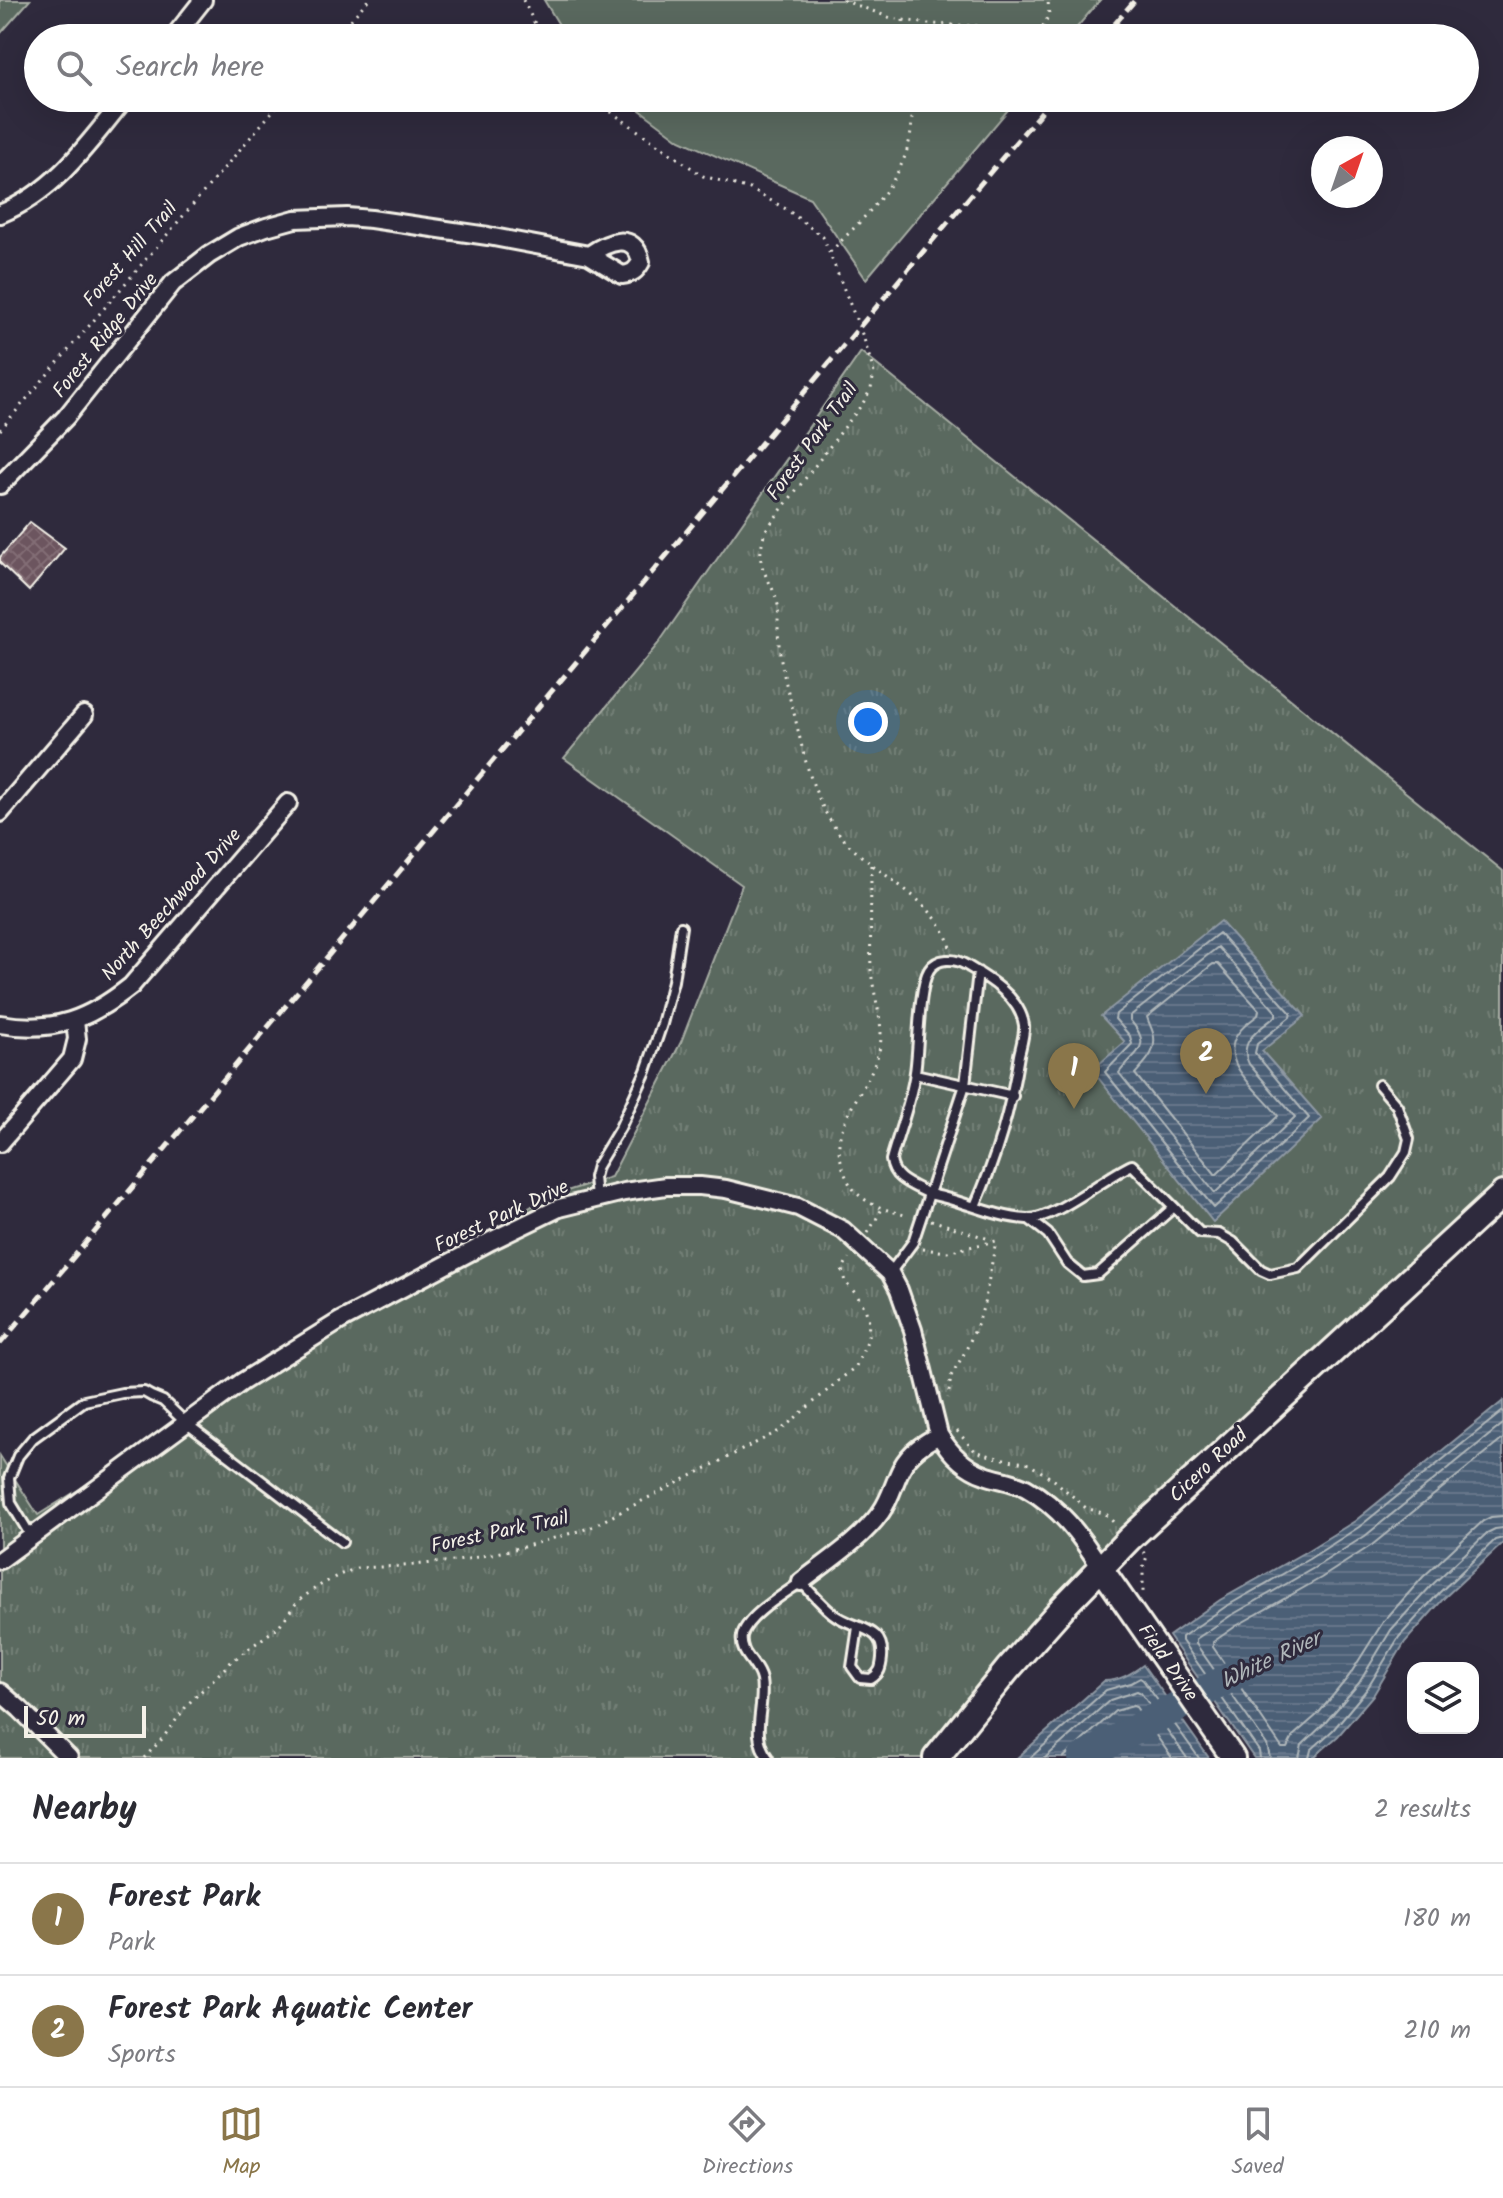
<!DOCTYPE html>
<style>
body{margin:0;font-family:Kalam,sans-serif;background:#f2f2f3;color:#2b2b33}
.controls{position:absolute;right:24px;bottom:24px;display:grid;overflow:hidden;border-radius:16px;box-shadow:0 8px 32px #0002}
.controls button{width:72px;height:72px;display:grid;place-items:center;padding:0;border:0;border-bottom:2px solid #e1e1e2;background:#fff;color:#2b2b33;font:40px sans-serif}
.compass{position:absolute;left:1311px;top:136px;width:72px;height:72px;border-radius:50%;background:#fff;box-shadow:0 8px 32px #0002;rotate:40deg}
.scale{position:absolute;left:24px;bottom:20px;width:122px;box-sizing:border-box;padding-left:8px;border:4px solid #f4f1e8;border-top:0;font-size:22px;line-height:28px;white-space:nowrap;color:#f4f1e8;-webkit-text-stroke:6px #2f2a3d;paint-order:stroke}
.you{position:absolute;left:868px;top:722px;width:28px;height:28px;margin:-20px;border:6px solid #fff;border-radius:50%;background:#1a73e8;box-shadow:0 0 0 12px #1a73e833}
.badge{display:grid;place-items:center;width:52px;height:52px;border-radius:50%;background:#8a764a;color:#fff;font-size:26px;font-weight:700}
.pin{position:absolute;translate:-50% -66px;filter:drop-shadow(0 2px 4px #0008)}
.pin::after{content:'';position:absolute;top:42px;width:28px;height:24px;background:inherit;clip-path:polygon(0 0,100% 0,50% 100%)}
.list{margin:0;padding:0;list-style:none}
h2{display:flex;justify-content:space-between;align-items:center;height:104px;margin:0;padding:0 32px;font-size:34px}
h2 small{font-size:26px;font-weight:400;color:#7c7c81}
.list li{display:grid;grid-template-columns:52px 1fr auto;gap:24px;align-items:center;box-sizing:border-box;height:112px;padding:0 32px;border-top:2px solid #e1e1e2}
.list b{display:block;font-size:30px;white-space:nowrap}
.list p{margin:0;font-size:26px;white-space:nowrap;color:#7c7c81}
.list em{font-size:26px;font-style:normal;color:#7c7c81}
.icon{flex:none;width:44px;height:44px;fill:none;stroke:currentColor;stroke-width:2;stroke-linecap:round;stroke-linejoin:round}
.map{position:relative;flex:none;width:1503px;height:1758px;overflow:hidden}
.search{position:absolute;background:#fff;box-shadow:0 8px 32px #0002;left:24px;right:24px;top:24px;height:88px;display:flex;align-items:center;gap:20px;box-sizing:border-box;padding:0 28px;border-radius:44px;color:#7c7c81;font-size:30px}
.sheet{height:328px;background:#fff}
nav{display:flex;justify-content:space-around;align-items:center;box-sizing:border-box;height:112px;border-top:2px solid #e1e1e2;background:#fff;font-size:22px;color:#7c7c81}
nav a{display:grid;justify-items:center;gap:4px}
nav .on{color:#8a764a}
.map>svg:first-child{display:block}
</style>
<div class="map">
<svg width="1503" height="1758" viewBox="0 0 1503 1758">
<defs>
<pattern id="park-tufts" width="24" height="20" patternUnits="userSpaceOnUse" patternTransform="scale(2)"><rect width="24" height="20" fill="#5a695f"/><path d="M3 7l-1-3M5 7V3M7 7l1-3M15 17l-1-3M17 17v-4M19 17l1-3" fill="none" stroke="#727f76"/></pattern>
<pattern id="water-rules" width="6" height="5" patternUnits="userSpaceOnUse" patternTransform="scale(2)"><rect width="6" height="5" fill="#4b5f76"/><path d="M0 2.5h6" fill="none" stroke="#66768a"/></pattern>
<pattern id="building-cross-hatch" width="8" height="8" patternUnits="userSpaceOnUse" patternTransform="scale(2)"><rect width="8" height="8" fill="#6c545e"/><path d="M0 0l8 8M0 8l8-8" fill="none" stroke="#826d75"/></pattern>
</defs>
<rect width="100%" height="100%" fill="#2f2a3d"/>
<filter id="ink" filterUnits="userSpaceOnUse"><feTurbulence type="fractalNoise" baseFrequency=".0125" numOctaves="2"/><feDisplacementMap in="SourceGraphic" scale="16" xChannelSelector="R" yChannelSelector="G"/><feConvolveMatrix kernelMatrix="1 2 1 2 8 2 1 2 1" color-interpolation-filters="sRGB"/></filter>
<g filter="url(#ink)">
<path fill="#5a695f" stroke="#a7ada4" stroke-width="2" d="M0,0H30L0,34Z
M544,0H1100L1068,38H567Z
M624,98H1018L866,279L810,198L680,140Z"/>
<path fill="url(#park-tufts)" stroke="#a7ada4" stroke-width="2" d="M861,352L1503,871V1193L1100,1569L953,1758H0V1456L38,1515L545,1198L611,1177L681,1042L742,885L564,758L658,644Z"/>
<path fill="url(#water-rules)" stroke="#8f99a4" stroke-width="2" d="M1220,921L1305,1016L1262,1051L1322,1119L1213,1222L1092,1070L1125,1042L1101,1016Z
M1503,1401V1543L1444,1598L1405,1642L1374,1694L1338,1736L1313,1758H1254L1169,1636L1220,1600L1305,1552L1355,1521Z
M1143,1665L1209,1758H1017L1104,1681C1119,1681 1131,1674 1143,1665Z"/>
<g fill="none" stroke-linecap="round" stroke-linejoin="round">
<path stroke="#b0b7ba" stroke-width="2" d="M1219,933L1291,1013L1290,1017L1257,1044L1255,1053L1309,1118L1214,1208L1105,1072L1132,1044L1130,1036L1115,1019L1116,1014Z
M1218,947L1276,1012V1016C1260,1029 1237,1041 1249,1064L1295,1117L1215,1193L1119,1073C1135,1051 1154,1048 1130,1020V1016Z
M1213,964H1218L1259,1010L1258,1015C1252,1020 1244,1025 1239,1032C1215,1063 1263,1093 1278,1116L1216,1175L1135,1074C1144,1063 1156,1054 1154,1037C1153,1030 1149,1024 1147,1017Z
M1503,1439L1372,1545L1321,1578L1236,1626L1213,1642V1647L1282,1748H1287L1294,1735L1317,1715L1349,1676L1383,1622L1423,1577L1483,1521L1491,1517L1503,1516
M1030,1758L1106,1690L1131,1683L1140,1678L1143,1680L1199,1758
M1045,1758L1110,1700L1137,1691L1141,1693L1187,1758
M1063,1758L1115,1711L1133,1706L1136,1707L1172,1758
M1260,1758L1259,1751L1182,1641V1637L1225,1607L1309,1559L1359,1527L1503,1411
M1270,1758L1267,1745L1196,1644V1639L1230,1616L1314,1568L1365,1536L1503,1424
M1299,1758L1302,1745L1325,1723L1359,1683L1391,1630L1431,1586L1487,1533L1495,1529L1503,1528
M1309,1758L1311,1750L1333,1730L1367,1689L1399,1637L1439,1593L1495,1540L1503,1538"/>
<path stroke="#4b5f76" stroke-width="30" d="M1083,1758L1242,1671"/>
</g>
<path fill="url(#building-cross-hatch)" stroke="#f4f1e8" stroke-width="2" d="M30,522L65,548L29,591L0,563V557Z"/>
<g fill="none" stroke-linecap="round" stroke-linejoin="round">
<defs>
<path id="lane" d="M915,1074L1013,1096
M596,1198L594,1177L597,1166L620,1128L646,1071L662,1024L673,981L681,927
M975,1206C997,1157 1011,1107 1019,1055C1021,1046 1025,1033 1024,1025C1020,997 988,978 966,965C955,958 937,957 929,970C918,988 919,1048 915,1072C911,1102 899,1131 891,1160C893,1180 913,1185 929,1194L965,1085L978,972
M1029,1219L1048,1234L1067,1263L1083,1276L1098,1274L1174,1207
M890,1273L913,1242L929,1194C962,1200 993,1217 1027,1219C1054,1220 1105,1177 1132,1165L1200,1233L1219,1234L1233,1242L1261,1270L1270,1274L1298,1268L1390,1177L1406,1152L1409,1139L1397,1106L1379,1085
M31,1536L11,1503L9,1478L18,1456L33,1438L84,1401L122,1393L144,1392L151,1396L163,1401L186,1423L342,1542
M768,1758C749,1733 766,1708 761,1680C758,1663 739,1655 742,1636C746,1616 786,1593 801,1582C811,1592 821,1604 832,1613C854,1631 885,1624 882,1658C881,1668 880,1673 871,1679L860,1678L852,1667L858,1627"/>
<path id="street" d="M173,38L203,0
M0,214C56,191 88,144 125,98
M0,485L66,417L173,283L209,255L239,237L266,227L295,219L347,217L371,219L488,236L589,255L622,275C632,274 636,271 641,262C635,230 607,242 589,255
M0,813L84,715
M0,1024C55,1033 88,1020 131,986L288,803
M0,1143L72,1059L77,1039L75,1021
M0,1560L242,1382L340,1321L491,1241L559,1208L624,1192L666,1186H700L726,1189L798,1207L843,1230L890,1273L899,1290L913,1330L939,1435C950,1453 964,1468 985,1475C998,1480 1013,1481 1026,1488C1060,1507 1081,1536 1101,1568
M801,1582C828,1561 861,1540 881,1512C891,1498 894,1482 902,1467C910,1452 924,1443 939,1435
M0,1692L20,1709L69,1758"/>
<path id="secondary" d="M1101,1568L1233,1758"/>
<path id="primary" d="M936,1758L1008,1669L1063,1607L1129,1539L1503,1194"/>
</defs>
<use href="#lane" stroke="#f4f1e8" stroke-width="14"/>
<use href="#street" stroke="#f4f1e8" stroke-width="22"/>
<use href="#secondary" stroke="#f4f1e8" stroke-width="28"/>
<use href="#primary" stroke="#f4f1e8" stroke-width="30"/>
<path stroke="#f4f1e8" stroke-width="3" stroke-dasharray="2 6" stroke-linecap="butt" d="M523,0L542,38
M843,0L891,18L928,24L981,26L1029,36L1039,33L1049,16L1048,0
M903,20L904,38
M335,38L368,0
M591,98L703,176L750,189L786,209L823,237L864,339L874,373L871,389L863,403L765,531C753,573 769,570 778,605C779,611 778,618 778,623C778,635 779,648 781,660C784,678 789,696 794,713C804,756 813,802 842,837C872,874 940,900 950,948
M830,252C873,209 922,165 910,98
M0,430L284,98
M871,865C871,900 870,935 871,970C873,992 881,1014 881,1036C881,1073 841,1110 839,1144C838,1152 841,1160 843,1168C853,1202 877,1207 908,1216
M931,1220L992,1240
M868,1233L882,1209
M923,1249L947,1252L996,1241L984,1304L979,1321L965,1352L951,1376L948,1398
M957,1431L975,1451L994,1457L1029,1464L1054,1480L1086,1508L1106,1514L1115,1524
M1143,1552L1147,1556L1143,1569V1593
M144,1758L162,1739L188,1704L231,1662L278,1627L298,1601L317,1587L339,1575L357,1568L403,1566L464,1560L523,1547L589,1528L781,1430L856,1366L868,1339L869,1321L865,1308L856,1294L845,1282L842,1270L849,1258"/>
<use href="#lane" stroke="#2f2a3d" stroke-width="8"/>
<use href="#street" stroke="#2f2a3d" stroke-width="16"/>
<use href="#secondary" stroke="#2f2a3d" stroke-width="22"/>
<use href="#primary" stroke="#2f2a3d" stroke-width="24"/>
<path stroke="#f4f1e8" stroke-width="5" stroke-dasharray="12 6" stroke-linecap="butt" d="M1103,38L1135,0
M0,1344L1053,98"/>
</g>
</g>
<g text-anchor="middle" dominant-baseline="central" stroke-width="6" stroke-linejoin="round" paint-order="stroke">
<g font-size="20" fill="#f4f1e8" stroke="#2f2a3d">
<text transform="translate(131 255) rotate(-49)">Forest Hill Trail</text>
<text transform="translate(106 336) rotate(-51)">Forest Ridge Drive</text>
<text transform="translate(813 442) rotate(-54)">Forest Park Trail</text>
<text transform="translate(172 905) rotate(-48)">North Beechwood Drive</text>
<text transform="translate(502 1217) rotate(-25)">Forest Park Drive</text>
<text transform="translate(1209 1466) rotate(-43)">Cicero Road</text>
<text transform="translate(500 1533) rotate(-12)">Forest Park Trail</text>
<text transform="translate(1167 1663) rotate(55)">Field Drive</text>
</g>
<g font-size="22" font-style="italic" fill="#b0b7ba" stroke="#2f2a3d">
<text transform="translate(1271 1661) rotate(-25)">White River</text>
</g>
</g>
</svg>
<div class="controls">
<button><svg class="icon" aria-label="layers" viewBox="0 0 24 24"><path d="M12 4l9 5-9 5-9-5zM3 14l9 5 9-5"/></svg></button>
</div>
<svg class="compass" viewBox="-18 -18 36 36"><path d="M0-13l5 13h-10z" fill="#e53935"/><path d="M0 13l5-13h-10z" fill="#7c7c81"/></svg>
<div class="scale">50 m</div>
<div class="you"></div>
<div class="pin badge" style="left:1074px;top:1109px">1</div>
<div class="pin badge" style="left:1206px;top:1094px">2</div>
<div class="search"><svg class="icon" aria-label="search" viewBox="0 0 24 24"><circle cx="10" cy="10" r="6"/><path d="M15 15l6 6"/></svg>Search here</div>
</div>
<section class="sheet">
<h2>Nearby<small>2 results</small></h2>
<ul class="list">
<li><span class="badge">1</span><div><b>Forest Park</b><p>Park</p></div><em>180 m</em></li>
<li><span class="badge">2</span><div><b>Forest Park Aquatic Center</b><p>Sports</p></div><em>210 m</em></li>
</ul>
</section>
<nav>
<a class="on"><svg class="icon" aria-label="map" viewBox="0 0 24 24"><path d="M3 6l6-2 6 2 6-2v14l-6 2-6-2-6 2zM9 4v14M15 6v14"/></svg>Map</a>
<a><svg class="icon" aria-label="directions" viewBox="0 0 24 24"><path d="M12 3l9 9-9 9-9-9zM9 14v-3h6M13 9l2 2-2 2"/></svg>Directions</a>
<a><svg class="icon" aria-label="saved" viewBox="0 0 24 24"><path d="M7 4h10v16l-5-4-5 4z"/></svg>Saved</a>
</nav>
